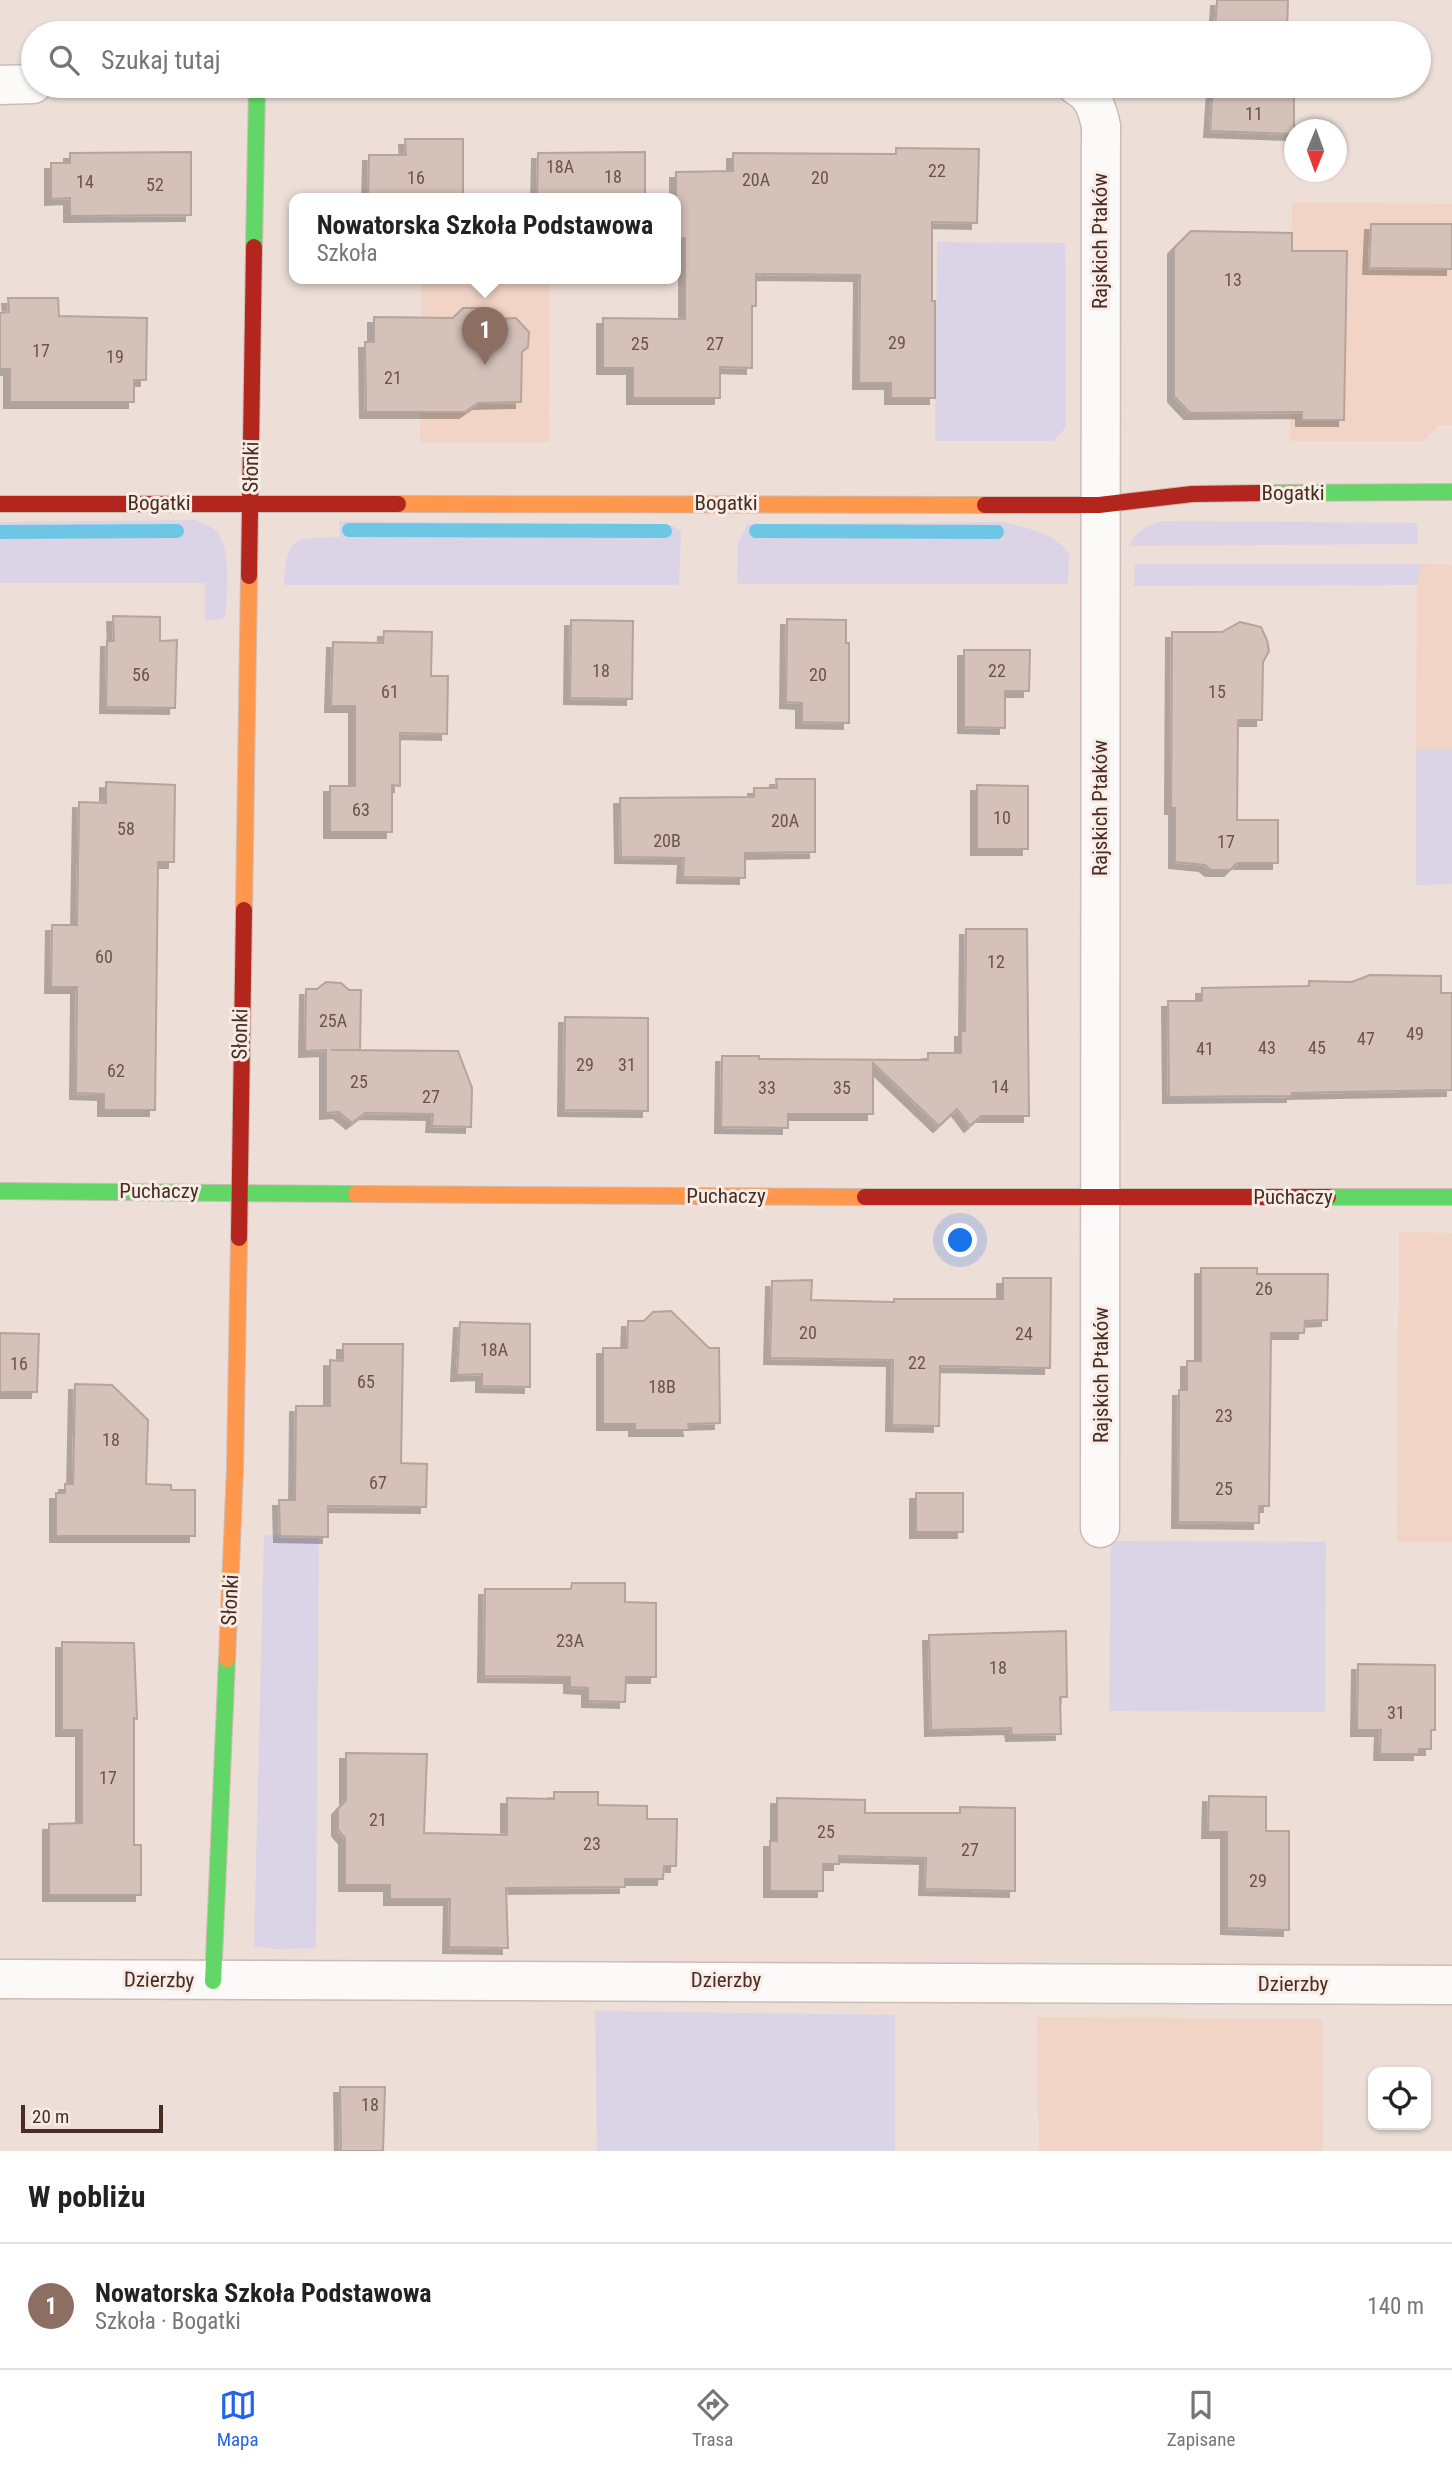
<!DOCTYPE html>
<html lang="pl">
<meta charset="utf-8">
<style>
body{margin:0;font-family:"Roboto Condensed",sans-serif;background:#f2f2f2;color:#222}
.controls{position:absolute;right:21px;bottom:21px;display:grid;overflow:hidden;border-radius:14px;box-shadow:0 2px 5px #0004}
.controls button{width:63px;height:63px;display:grid;place-items:center;padding:0;border:0;border-bottom:2px solid #e0e0e0;background:#fff;color:#222;font:35px sans-serif}
.compass{position:absolute;left:1284px;top:119px;width:63px;height:63px;border-radius:50%;background:#fff;box-shadow:0 2px 5px #0004;rotate:181deg}
.scale{position:absolute;left:21px;bottom:18px;width:142px;box-sizing:border-box;padding-left:7px;border:4px solid #482e22;border-top:0;font-size:19px;line-height:24px;white-space:nowrap;color:#482e22;-webkit-text-stroke:5px #f9ebe5;paint-order:stroke}
.you{position:absolute;left:961px;top:1241px;width:24px;height:24px;margin:-18px;border:5px solid #fff;border-radius:50%;background:#1a73e8;box-shadow:0 0 0 10px #1a73e833}
.badge{display:grid;place-items:center;width:46px;height:46px;border-radius:50%;background:#2563eb;color:#fff;font-size:23px;font-weight:700}
.pin{position:absolute;translate:-50% -58px;filter:drop-shadow(0 2px 4px #0008)}
.pin::after{content:'';position:absolute;top:37px;width:24px;height:21px;background:inherit;clip-path:polygon(0 0,100% 0,50% 100%)}
.popup{position:absolute;left:289px;top:193px;width:392px;height:91px;box-sizing:border-box;display:grid;place-content:center;border-radius:14px;background:#fff;filter:drop-shadow(0 2px 5px #0005);font-size:23px;white-space:nowrap;color:#767676}
.popup b{font-size:26px;color:#222}
.popup::after{content:'';position:absolute;left:50%;top:100%;margin-left:-14px;border:14px solid transparent;border-top-color:#fff}
.list{margin:0;padding:0;list-style:none}
h2{display:flex;justify-content:space-between;align-items:center;height:91px;margin:0;padding:0 28px;font-size:30px}
h2 small{font-size:23px;font-weight:400;color:#767676}
.list li{display:grid;grid-template-columns:46px 1fr auto;gap:21px;align-items:center;box-sizing:border-box;height:126px;padding:0 28px;border-top:2px solid #e0e0e0}
.list b{display:block;font-size:26px;white-space:nowrap}
.list p{margin:0;font-size:23px;white-space:nowrap;color:#767676}
.list em{font-size:23px;font-style:normal;color:#767676}
.icon{flex:none;width:38px;height:38px;fill:none;stroke:currentColor;stroke-width:2;stroke-linecap:round;stroke-linejoin:round}
.map{position:relative;flex:none;width:1452px;height:2151px;overflow:hidden}
.search{position:absolute;background:#fff;box-shadow:0 2px 5px #0004;left:21px;right:21px;top:21px;height:77px;display:flex;align-items:center;gap:18px;box-sizing:border-box;padding:0 24px;border-radius:38px;color:#767676;font-size:26px}
.sheet{height:217px;background:#fff}
nav{display:flex;justify-content:space-around;align-items:center;box-sizing:border-box;height:98px;border-top:2px solid #e0e0e0;background:#fff;font-size:19px;color:#767676}
nav a{display:grid;justify-items:center;gap:4px}
nav .on{color:#2563eb}
.map>svg:first-child{display:block}
</style>
<div class="map">
<svg width="1452" height="2151" viewBox="0 0 1452 2151">
<defs>
<filter id="shadow"><feDropShadow dx="-6" dy="6" stdDeviation="0" flood-color="#0004"/></filter>
</defs>
<rect width="100%" height="100%" fill="#edded8"/>
<path fill="#f2d4c6" d="M1292,202L1452,204V425H1439L1423,441H1290Z
M422,279H550L549,442H420Z
M1421,564L1452,565V749H1416L1417,585Z
M1399,1232L1452,1233V1542H1397Z
M1037,2017L1322,2019L1323,2151H1039Z"/>
<path fill="#dbd4e6" d="M937,242L1065,243L1066,427L1054,441H935Z
M195,520C201,523 209,525 215,530C233,547 226,591 226,615L221,619L205,620V583H0V522Z
M339,521L672,525L681,531L679,585H284C287,533 294,539 340,537Z
M1162,521L1417,523L1418,544L1129,546C1137,531 1146,526 1162,521Z
M1003,522C1030,529 1051,531 1069,553L1068,582L1065,584H737L738,543L748,524Z
M1135,564H1421L1417,585L1134,586Z
M1416,749H1452V884L1416,885Z
M264,1535L319,1537L316,1948L275,1949L254,1946Z
M1111,1541L1326,1542L1325,1712L1109,1711Z
M595,2011L895,2015V2151H597Z"/>
<g fill="none" stroke-linecap="round" stroke-linejoin="round">
<path stroke="#6ec6e5" stroke-width="14" d="M349,530L665,531
M756,531L997,532
M0,532L177,531"/>
</g>
<path fill="#d4c1b9" stroke="#b6a49c" stroke-width="2" filter="url(#shadow)" d="M1217,0H1288L1287,33H1215Z
M1213,86H1284V96H1294V134L1210,131Z
M405,139H463V199H368L369,155H406Z
M896,148L979,149L977,223L932,222V301H935V398H891V383H859L860,275L756,274V306H752V368L720,367V398H633V368H603V318L685,319V238H676V172L733,171V153L896,154Z
M191,152V215L70,216V198L51,199V163H70V153Z
M645,152V199H537L538,153Z
M1371,224H1452V269L1369,268Z
M1191,231L1292,233V251H1347L1344,420H1302V412L1190,413L1174,396V248Z
M8,298H58L59,316L147,318L146,380H134V402H10V369H0V313L9,312Z
M463,308H485L495,319L516,318L529,332L528,347L522,352L521,402L478,403L465,412H366L365,342H374V317L453,318Z
M113,616L160,617V641L177,640L175,708L106,707L107,641H114Z
M787,619L846,620V643H849V723L802,722V703L786,702Z
M571,620L633,621L632,699L570,698Z
M1240,622L1261,627L1267,640L1269,651L1263,662L1262,720H1238L1237,820H1278V863H1237L1230,870H1211L1205,865L1175,862V808H1171L1172,632H1222Z
M384,631L432,632L431,676H448L447,734L400,733V786L392,785V832H330V786H355V706H331L333,642L383,643Z
M964,650H1030L1029,691H1005V728L964,727Z
M776,779H815V852L745,853V878L683,877L684,858L621,857L620,798L754,797V788H777Z
M106,782L175,785L174,862H158L155,1110H104V1094L76,1093L77,987H51L52,925H77L79,802L106,803Z
M977,785L1028,786V849H977Z
M966,929H1027L1029,1116H981L970,1126L957,1109L939,1126L873,1063V1114H788V1128L721,1127L722,1056H759V1059L928,1060V1053H961V1031H965Z
M1370,975L1441,976V993H1452V1090L1292,1093V1096L1169,1097L1168,1001H1202V988L1309,986V981L1352,982Z
M326,982L341,983L349,990H361L360,1050H331L458,1051L472,1088L471,1127L432,1126L433,1114L365,1113L352,1123L339,1112L326,1113V1050L305,1051L306,989H317Z
M565,1017L648,1018V1111L564,1110Z
M1201,1268H1257V1274H1328L1327,1320L1305,1321L1304,1333H1271L1269,1506H1259V1523L1178,1522L1179,1390H1187V1361H1201Z
M1003,1278H1051L1050,1368L940,1366L939,1426L892,1425L893,1360L770,1358L772,1281L812,1280L811,1300L894,1302V1299H1003Z
M671,1311L709,1348H719L720,1423L688,1424L689,1430H635V1424H603V1348H627L628,1321H644L653,1312Z
M460,1322L530,1324V1387L482,1386V1374L457,1375Z
M0,1333L39,1334L37,1392H0Z
M343,1344H403L401,1463L427,1464L426,1507L328,1506V1537L280,1536L279,1500H295L296,1406H330V1360L343,1361Z
M75,1384L112,1385L148,1420L146,1484L171,1485V1490H195V1536H56V1493H65V1484H73Z
M916,1493H963V1532H916Z
M572,1583H625V1602L656,1603V1677H626L625,1702L588,1701V1688L570,1687V1677L484,1676L485,1589H571Z
M1066,1631L1067,1697H1060L1061,1734L1012,1735L1011,1728L931,1730L929,1635Z
M62,1642L134,1643L137,1719L134,1718V1845H141V1895H49V1824L82,1823V1730H62Z
M1358,1664L1435,1665V1730H1431V1749H1419V1754H1380L1381,1730H1357Z
M346,1753L427,1754L424,1833L507,1835V1798L554,1799V1792H598V1805L647,1806V1819H677L676,1866H664L663,1879H625V1887L506,1888L508,1948L449,1947L450,1899H390V1885H345V1838L338,1830V1809L346,1800Z
M1209,1796L1266,1797V1831H1289V1930L1227,1928V1832H1208Z
M777,1798L865,1800V1813H960V1807L1015,1808V1891L925,1889L926,1858L839,1856V1864H823V1891H770V1841H777Z
M340,2087H385L383,2151H341Z"/>
<g fill="none" stroke-linecap="round" stroke-linejoin="round">
<defs>
<path id="street" d="M0,85L33,84
M1077,86C1093,95 1097,108 1101,126C1099,593 1103,1060 1100,1528
M0,1979L1452,1985"/>
<path id="fast" d="M254,247L257,86
M1261,493L1452,492
M0,1191L356,1194
M1328,1197H1452
M213,1981L227,1659"/>
<path id="slow" d="M398,504L985,505
M244,910L249,576
M356,1194L865,1197
M227,1659L235,1470L239,1238"/>
<path id="jam" d="M0,504H398
M985,505H1099L1192,494L1261,493
M249,576L254,247
M865,1197H1328
M239,1238L244,910"/>
</defs>
<use href="#street" stroke="#cebbb2" stroke-width="41"/>
<use href="#fast" stroke="#cebbb2" stroke-width="18"/>
<use href="#slow" stroke="#cebbb2" stroke-width="18"/>
<use href="#jam" stroke="#cebbb2" stroke-width="18"/>
<use href="#street" stroke="#fcfaf9" stroke-width="38"/>
<use href="#fast" stroke="#63d668" stroke-width="16"/>
<use href="#slow" stroke="#ff974d" stroke-width="16"/>
<use href="#jam" stroke="#b3261e" stroke-width="16"/>
</g>
<g text-anchor="middle" dominant-baseline="central" stroke-width="6" stroke-linejoin="round" paint-order="stroke">
<g font-size="18" fill="#6b5348">
<text x="1254" y="113">11</text>
<text x="560" y="166">18A</text>
<text x="937" y="170">22</text>
<text x="613" y="176">18</text>
<text x="416" y="177">16</text>
<text x="820" y="177">20</text>
<text x="756" y="179">20A</text>
<text x="85" y="181">14</text>
<text x="155" y="184">52</text>
<text x="1233" y="279">13</text>
<text x="897" y="342">29</text>
<text x="640" y="343">25</text>
<text x="715" y="343">27</text>
<text x="41" y="350">17</text>
<text x="115" y="356">19</text>
<text x="393" y="377">21</text>
<text x="601" y="670">18</text>
<text x="997" y="670">22</text>
<text x="141" y="674">56</text>
<text x="818" y="674">20</text>
<text x="390" y="691">61</text>
<text x="1217" y="691">15</text>
<text x="361" y="809">63</text>
<text x="1002" y="817">10</text>
<text x="785" y="820">20A</text>
<text x="126" y="828">58</text>
<text x="667" y="840">20B</text>
<text x="1226" y="841">17</text>
<text x="104" y="956">60</text>
<text x="996" y="961">12</text>
<text x="333" y="1020">25A</text>
<text x="1415" y="1033">49</text>
<text x="1366" y="1038">47</text>
<text x="1267" y="1047">43</text>
<text x="1317" y="1047">45</text>
<text x="1205" y="1048">41</text>
<text x="585" y="1064">29</text>
<text x="627" y="1064">31</text>
<text x="116" y="1070">62</text>
<text x="359" y="1081">25</text>
<text x="1000" y="1086">14</text>
<text x="767" y="1087">33</text>
<text x="842" y="1087">35</text>
<text x="431" y="1096">27</text>
<text x="1264" y="1288">26</text>
<text x="808" y="1332">20</text>
<text x="1024" y="1333">24</text>
<text x="494" y="1349">18A</text>
<text x="917" y="1362">22</text>
<text x="19" y="1363">16</text>
<text x="366" y="1381">65</text>
<text x="662" y="1386">18B</text>
<text x="1224" y="1415">23</text>
<text x="111" y="1439">18</text>
<text x="378" y="1482">67</text>
<text x="1224" y="1488">25</text>
<text x="570" y="1640">23A</text>
<text x="998" y="1667">18</text>
<text x="1396" y="1712">31</text>
<text x="108" y="1777">17</text>
<text x="378" y="1819">21</text>
<text x="826" y="1831">25</text>
<text x="592" y="1843">23</text>
<text x="970" y="1849">27</text>
<text x="1258" y="1880">29</text>
<text x="370" y="2104">18</text>
</g>
<g font-size="21" fill="#482e22" stroke="#f9ebe5">
<text transform="translate(1100 241) rotate(-90)">Rajskich Ptaków</text>
<text transform="translate(251 467) rotate(-89)">Słonki</text>
<text x="1293" y="493">Bogatki</text>
<text x="159" y="503">Bogatki</text>
<text x="726" y="503">Bogatki</text>
<text transform="translate(1100 808) rotate(-90)">Rajskich Ptaków</text>
<text transform="translate(240 1034) rotate(-89)">Słonki</text>
<text x="159" y="1191">Puchaczy</text>
<text x="726" y="1196">Puchaczy</text>
<text x="1293" y="1197">Puchaczy</text>
<text transform="translate(1101 1375) rotate(-90)">Rajskich Ptaków</text>
<text transform="translate(230 1600) rotate(-87)">Słonki</text>
<text transform="translate(159 1980) rotate(1)">Dzierzby</text>
<text x="726" y="1980">Dzierzby</text>
<text x="1293" y="1984">Dzierzby</text>
</g>
</g>
</svg>
<div class="controls">
<button><svg class="icon" aria-label="locate" viewBox="0 0 24 24"><circle cx="12" cy="12" r="6"/><path d="M12 2v4M12 18v4M2 12h4M18 12h4"/></svg></button>
</div>
<svg class="compass" viewBox="-18 -18 36 36"><path d="M0-13l5 13h-10z" fill="#e53935"/><path d="M0 13l5-13h-10z" fill="#767676"/></svg>
<div class="scale">20 m</div>
<div class="you"></div>
<div class="pin badge" style="left:485px;top:365px;background:#8d6e63">1</div>
<div class="popup"><b>Nowatorska Szkoła Podstawowa</b>Szkoła</div>
<div class="search"><svg class="icon" aria-label="search" viewBox="0 0 24 24"><circle cx="10" cy="10" r="6"/><path d="M15 15l6 6"/></svg>Szukaj tutaj</div>
</div>
<section class="sheet">
<h2>W pobliżu<small></small></h2>
<ul class="list">
<li><span class="badge" style="background:#8d6e63">1</span><div><b>Nowatorska Szkoła Podstawowa</b><p>Szkoła · Bogatki</p></div><em>140 m</em></li>
</ul>
</section>
<nav>
<a class="on"><svg class="icon" aria-label="map" viewBox="0 0 24 24"><path d="M3 6l6-2 6 2 6-2v14l-6 2-6-2-6 2zM9 4v14M15 6v14"/></svg>Mapa</a>
<a><svg class="icon" aria-label="directions" viewBox="0 0 24 24"><path d="M12 3l9 9-9 9-9-9zM9 14v-3h6M13 9l2 2-2 2"/></svg>Trasa</a>
<a><svg class="icon" aria-label="saved" viewBox="0 0 24 24"><path d="M7 4h10v16l-5-4-5 4z"/></svg>Zapisane</a>
</nav>
